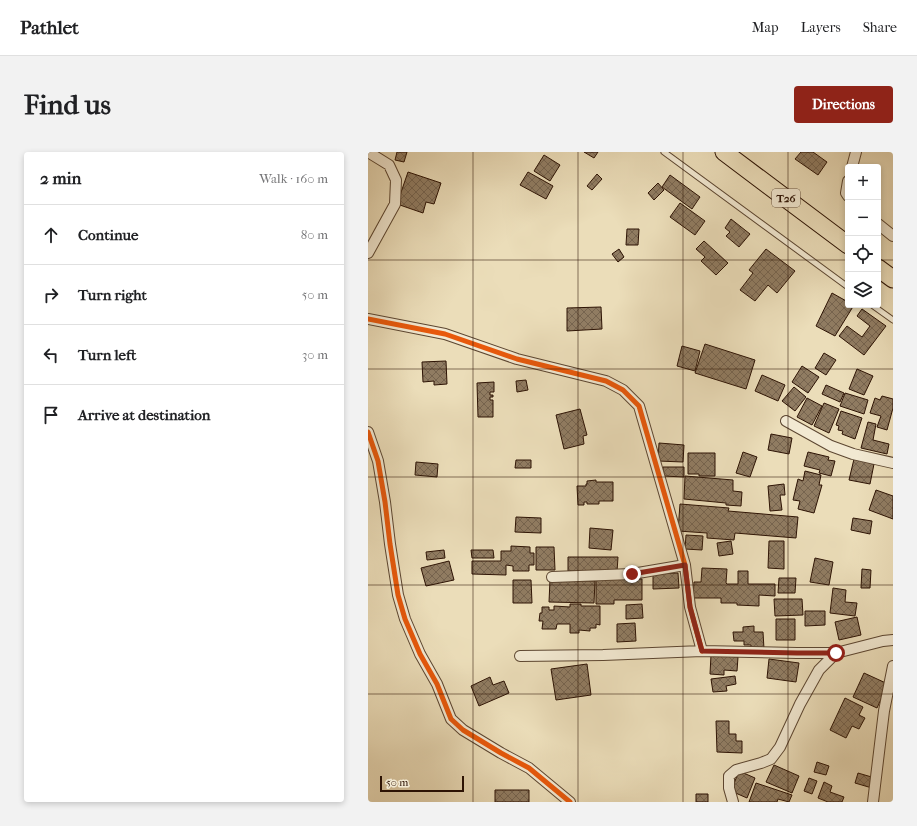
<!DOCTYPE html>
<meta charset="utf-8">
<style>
body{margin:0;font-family:"IM FELL French Canon",serif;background:#f2f2f2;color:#202124}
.controls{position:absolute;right:12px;top:12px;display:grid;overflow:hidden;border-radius:4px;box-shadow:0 2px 6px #0003}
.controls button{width:36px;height:36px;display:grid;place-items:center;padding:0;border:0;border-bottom:1px solid #e0e0e0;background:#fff;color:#202124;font:20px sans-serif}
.scale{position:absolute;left:12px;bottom:10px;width:84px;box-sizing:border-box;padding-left:4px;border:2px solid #2d1304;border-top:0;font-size:11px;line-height:14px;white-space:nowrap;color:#2d1304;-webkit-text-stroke:3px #f2e9d2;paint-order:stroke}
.stop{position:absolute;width:12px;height:12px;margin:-9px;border:3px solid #8f2418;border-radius:50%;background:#fff}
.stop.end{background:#8f2418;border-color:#fff;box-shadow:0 1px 4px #0008}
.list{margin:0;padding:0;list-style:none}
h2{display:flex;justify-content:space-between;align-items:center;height:52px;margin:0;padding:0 16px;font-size:17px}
h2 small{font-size:13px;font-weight:400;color:#757577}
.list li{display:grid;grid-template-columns:26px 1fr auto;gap:12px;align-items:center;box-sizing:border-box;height:60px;padding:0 16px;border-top:1px solid #e0e0e0}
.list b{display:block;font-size:15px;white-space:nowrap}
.list em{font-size:13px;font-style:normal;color:#757577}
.icon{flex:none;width:22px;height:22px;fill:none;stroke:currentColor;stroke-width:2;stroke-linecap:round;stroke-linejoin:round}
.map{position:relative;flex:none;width:525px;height:650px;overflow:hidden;border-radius:4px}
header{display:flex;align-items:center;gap:24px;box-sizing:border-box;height:56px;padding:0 20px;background:#fff;border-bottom:1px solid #e0e0e0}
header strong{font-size:19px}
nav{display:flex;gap:22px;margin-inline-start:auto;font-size:14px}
.intro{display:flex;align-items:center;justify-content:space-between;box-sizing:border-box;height:96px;padding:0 24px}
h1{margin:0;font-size:28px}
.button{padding:10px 18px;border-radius:4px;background:#8f2418;color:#fff;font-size:14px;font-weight:700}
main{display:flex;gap:24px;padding:0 24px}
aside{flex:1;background:#fff;border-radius:4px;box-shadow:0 2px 6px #0003}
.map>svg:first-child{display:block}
</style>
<header>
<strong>Pathlet</strong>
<nav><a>Map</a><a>Layers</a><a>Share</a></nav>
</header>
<div class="intro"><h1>Find us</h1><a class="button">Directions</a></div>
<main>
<aside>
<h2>2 min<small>Walk · 160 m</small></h2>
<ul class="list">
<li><svg class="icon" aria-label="ahead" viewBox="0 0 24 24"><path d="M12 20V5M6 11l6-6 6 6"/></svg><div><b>Continue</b></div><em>80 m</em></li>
<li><svg class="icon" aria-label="right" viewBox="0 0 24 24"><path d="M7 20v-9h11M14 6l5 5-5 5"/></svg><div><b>Turn right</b></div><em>50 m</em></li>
<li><svg class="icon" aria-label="left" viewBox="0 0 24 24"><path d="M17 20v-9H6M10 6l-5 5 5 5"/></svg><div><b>Turn left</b></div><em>30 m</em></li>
<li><svg class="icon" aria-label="arrive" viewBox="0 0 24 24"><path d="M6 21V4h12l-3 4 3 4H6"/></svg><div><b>Arrive at destination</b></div></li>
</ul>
</aside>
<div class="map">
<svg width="525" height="650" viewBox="0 0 525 650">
<defs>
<pattern id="building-cross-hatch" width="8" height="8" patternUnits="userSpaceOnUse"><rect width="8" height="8" fill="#907c62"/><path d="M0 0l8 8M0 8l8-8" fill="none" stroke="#76644f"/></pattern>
</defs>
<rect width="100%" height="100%" fill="#ebddb9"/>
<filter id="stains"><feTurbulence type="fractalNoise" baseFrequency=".005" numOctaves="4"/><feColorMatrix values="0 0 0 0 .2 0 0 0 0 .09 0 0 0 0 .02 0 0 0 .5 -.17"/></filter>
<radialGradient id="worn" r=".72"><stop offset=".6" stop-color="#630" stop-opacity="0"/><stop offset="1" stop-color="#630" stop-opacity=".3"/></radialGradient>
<path fill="url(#building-cross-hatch)" stroke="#2d1304" d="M29,0H39L36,10L27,8Z
M216,0H230L226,6Z
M433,0H445L459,10L450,23L427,7Z
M176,3L192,13L182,29L166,19Z
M40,20L73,31L66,52L58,50L55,61L29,52Z
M160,20L185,34L178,47L152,33Z
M229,22L234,27L224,38L219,34Z
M302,23L332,45L324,57L294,35Z
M290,31L296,38L286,48L280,41Z
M312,51L337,69L327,83L302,65Z
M363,67L382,82L371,95L358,84L362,80L357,76Z
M259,77H271L270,93H258Z
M336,89L360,111L348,123L333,109L337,105L328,97Z
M251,97L256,105L250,110L244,102Z
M398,97L427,119L409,141L400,133L387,149L372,138L385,121L381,118Z
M464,141L480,150V153H486L467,184L448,174Z
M233,155L234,177L199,179V156Z
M494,157L518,174L496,203L471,184L479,174L494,185L502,174L489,164Z
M337,192L387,208L378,237L327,221Z
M314,194L332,199L327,219L309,214Z
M456,201L468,208L458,223L447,216Z
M78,209L79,232L66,233V229L55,230L54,210Z
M434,214L451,225L440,241L424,230Z
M489,217L505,224L496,243L481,237Z
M394,223L417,233L410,249L387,239Z
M158,228L160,238L149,240L148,229Z
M126,230V240H122V243H125V245H122V248H125V265H110L109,231Z
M458,233L476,241L472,250L454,242Z
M426,235L438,245L427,259L414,249Z
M477,241L500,248L496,262L472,254Z
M514,244L525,247V256L519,278L509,275L513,264L502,261L507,246L512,248Z
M439,246L454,254L444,273L429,265Z
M456,251L471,257L461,281L446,274Z
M212,257L219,283L215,284L216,292L196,297L188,263Z
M473,259L494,266L487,287L474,282L475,279L470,278L471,274L468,273Z
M500,270L508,272L505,288L521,292L519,302L493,296Z
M403,282L424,286L421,302L400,298Z
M291,291L316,293L315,310L290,309Z
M375,300L389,305L382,325L368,321Z
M440,300L461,305L460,308L467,309L463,324L451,321L452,318L436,314Z
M320,301H347V324H331V322H320Z
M486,307L506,312L502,332L481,328Z
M148,308H163V316H147Z
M48,310L70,312L69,325L47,323Z
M295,315H316V325L295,324Z
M437,319L453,323L451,333H454L446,361L430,357L432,349L425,348L430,327L435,329Z
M317,324L365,328V339L374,340L373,354L358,353V351L316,347Z
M228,328V330H245V349H231V352H219V350H216V353H210L209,334H218V332H219V329Z
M416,332L417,343H412L414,358L402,359L400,334Z
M508,338L525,344V367L501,358Z
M312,352L361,356L360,359L430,365L428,386L367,381L366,388L339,386V381L310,379Z
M148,365L173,366V381L147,380Z
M485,366L504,369L502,382L483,378Z
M222,376L245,378L243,398L221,396Z
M318,383L335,384L334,398L317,397Z
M363,389L365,402L351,404L349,391Z
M401,389H416V417L400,416Z
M143,394L162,395V401H166V413H161V419H145V414L138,413V423L104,422V409H133V399H143Z
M168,395H186L187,418H168Z
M76,398L77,406L59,408L58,400Z
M103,398H125L126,406H104Z
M200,405H250L249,420L200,419Z
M447,406L465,410L461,433L442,430Z
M81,409L86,428L58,434L53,416Z
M334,416L359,417L358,431L359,432H370V419H380V432H407V444L391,443V454L369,453V451H353V446H325L326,430H333Z
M494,417L503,418L502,436H493Z
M310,421L311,436L285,437V422Z
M411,426H428L427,441H410Z
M228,427H274V448H246V452H228Z
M145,428H163L164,451H145Z
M182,428L227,429L226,451L181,450Z
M465,436L478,438L477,450L489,451L487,464L462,461Z
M406,447H434L435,463L407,464Z
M202,452H213V454H232V473L228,472V476H222V479L211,478V481H202V472H189L188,477H174L175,469H171L172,461H174V455H181V458H186V454L202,455Z
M274,452L275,466L258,467V453Z
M437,459H457V473L437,474Z
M489,465L493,483L471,488L467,470Z
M408,467H427V488H408Z
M267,471L268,489L249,490V472Z
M386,474V480H395L396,497L383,498V493H376V489H366L365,480H375V475Z
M343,503L370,505L369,519L356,518V523L342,522Z
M401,507L431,511L428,530L399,526Z
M219,512L223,543L188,548L183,517Z
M496,521L520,532L509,556L485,545Z
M367,524L368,532L358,534L359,539L345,540L343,527Z
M122,525L125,533L136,529L141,541L111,554L103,534Z
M477,546L495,555L491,563L497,566L491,577L484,574L478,586L462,578Z
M348,569H361V582H368V589H374V601L349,600Z
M449,610L461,614L458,623L446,620Z
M406,613L431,624L424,641L398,630Z
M371,619L387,626L379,646L363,639Z
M490,621L507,626L504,636L487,631Z
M441,626L449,629L444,642L436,639Z
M456,630L464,634L462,640L476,645L474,650H460L450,646Z
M388,631L424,643L421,650L410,647L409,650H381Z
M127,638H161V650H127Z
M328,642H340V650H328Z"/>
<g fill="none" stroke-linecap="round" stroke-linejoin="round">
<defs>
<path id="service" d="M296,0L480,135
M504,153L525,168"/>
<path id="minor" d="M484,15L488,0
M480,29L478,41L480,44
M510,72L525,84
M0,101L27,52L28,28L21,13L0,0
M0,167L77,182L149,207L238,229L255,238L271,254L317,413L322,455L334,499
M418,269L463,294L485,302L525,311
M0,280L10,309L17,350L22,392L30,443L37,467L52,502L69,532L83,567L95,578L133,601L161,616L202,650
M184,425L264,422L317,413
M152,504L235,503L334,499L429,501H468
M365,650L361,636V624L368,618L393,611L403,607L412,595L432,552L451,518L468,501L515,489L525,488
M505,650L516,559L525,514"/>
<path id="trunk" d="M356,0L480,93
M510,116L525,127"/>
</defs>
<use href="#service" stroke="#5c4631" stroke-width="7"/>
<use href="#minor" stroke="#5c4631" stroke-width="12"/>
<use href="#trunk" stroke="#2d1304" stroke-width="19"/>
<use href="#service" stroke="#f2e9d2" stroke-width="5"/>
<use href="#minor" stroke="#f2e9d2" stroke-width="10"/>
<use href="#trunk" stroke="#ebddb9" stroke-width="17"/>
<defs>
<path id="cycleway" d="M0,167L77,182L149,207L238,229L255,238L271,254L317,413L322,455L334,499
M0,280L10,309L17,350L22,392L30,443L37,467L52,502L69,532L83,567L95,578L133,601L161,616L202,650"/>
</defs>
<use href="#cycleway" stroke="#f2e9d2" stroke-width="8"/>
<use href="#cycleway" stroke="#e8590c" stroke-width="5"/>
</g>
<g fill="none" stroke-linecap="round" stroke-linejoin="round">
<path stroke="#8f2418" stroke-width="5" d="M264,422L317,413L322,455L334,499L429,501H468"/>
</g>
<path fill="none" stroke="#2d1304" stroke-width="1" stroke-opacity="0.55" d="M105,0V650M210,0V650M315,0V650M420,0V650M0,108H480M510,108H525M0,217H525M0,325H525M0,433H525M0,542H525"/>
<g text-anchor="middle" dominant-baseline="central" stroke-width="4" stroke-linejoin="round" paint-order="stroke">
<rect fill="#f2e9d2" stroke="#685342" stroke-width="1" x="404" y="37" width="28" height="18" rx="3"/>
<g font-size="11" font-weight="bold" fill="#2d1304">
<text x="418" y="46">T26</text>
</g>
</g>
<rect width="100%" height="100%" filter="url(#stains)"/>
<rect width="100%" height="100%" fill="url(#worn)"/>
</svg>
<div class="controls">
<button>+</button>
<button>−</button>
<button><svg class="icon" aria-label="locate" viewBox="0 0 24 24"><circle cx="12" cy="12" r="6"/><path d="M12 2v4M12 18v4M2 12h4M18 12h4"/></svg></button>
<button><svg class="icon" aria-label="layers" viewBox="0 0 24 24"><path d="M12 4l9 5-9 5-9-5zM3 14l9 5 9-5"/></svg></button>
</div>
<div class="scale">50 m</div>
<div class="stop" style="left:468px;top:501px"></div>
<div class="stop end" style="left:264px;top:422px"></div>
</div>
</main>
